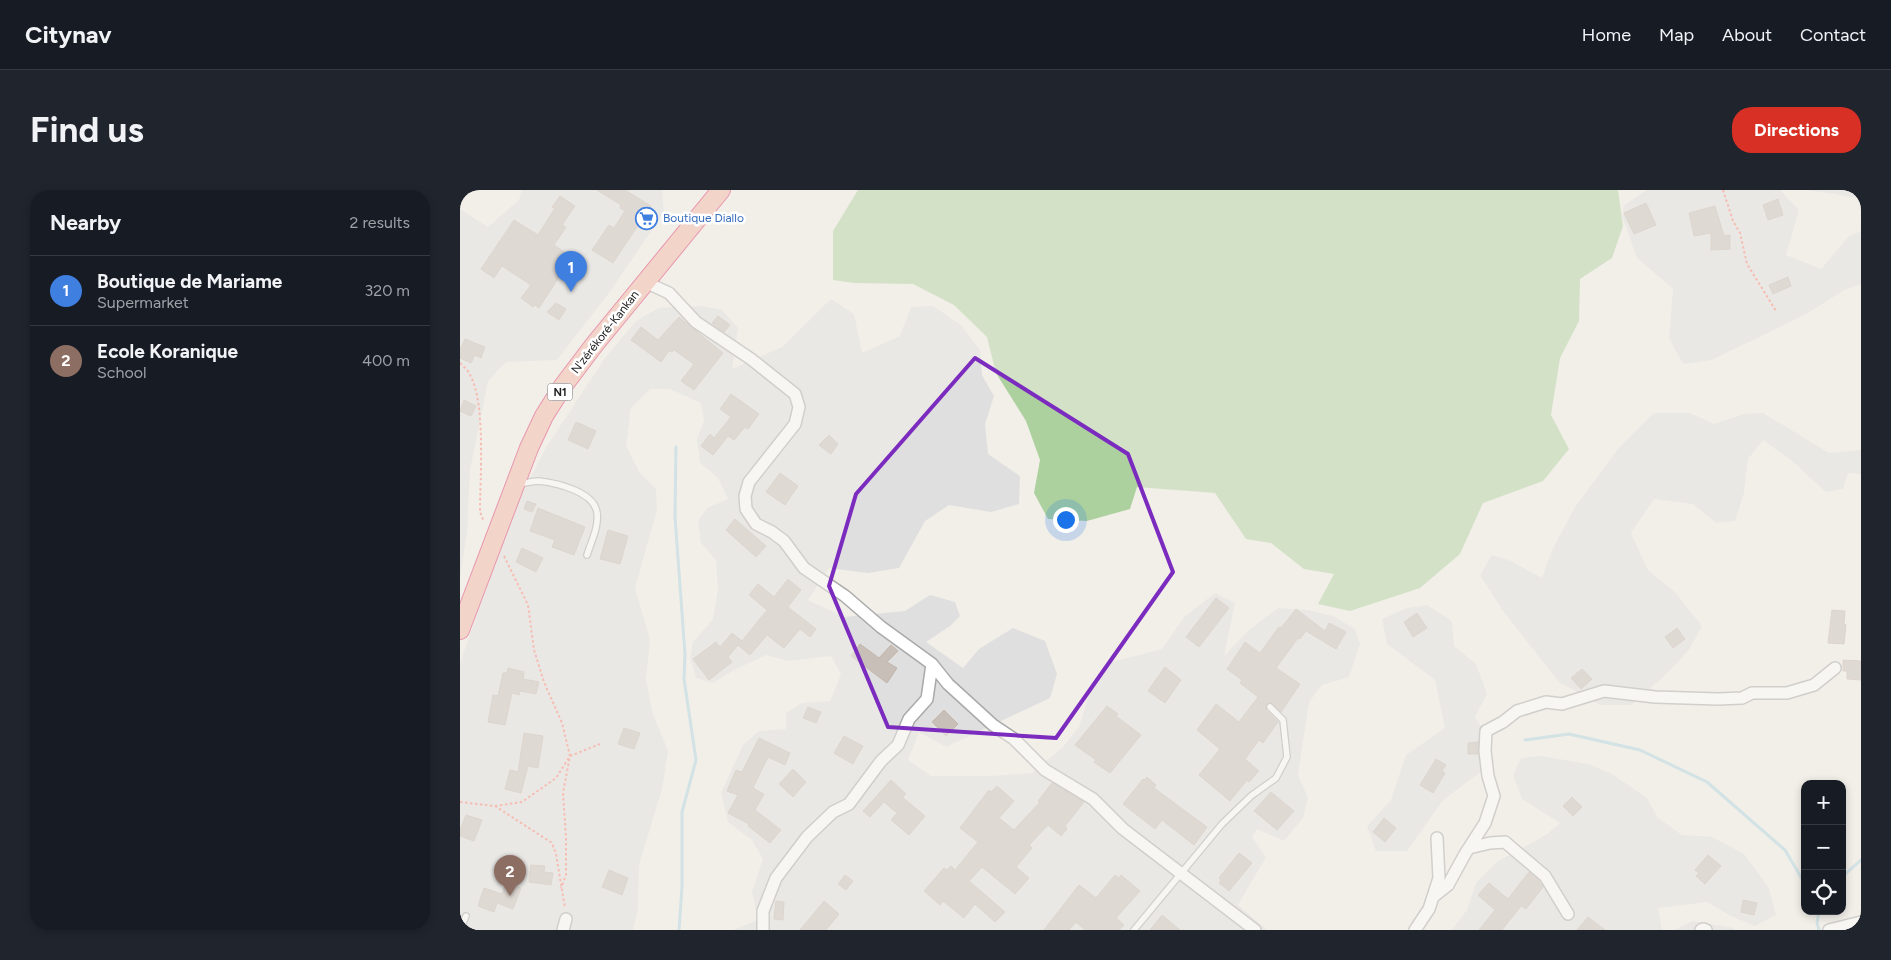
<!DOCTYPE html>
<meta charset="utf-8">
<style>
body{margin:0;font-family:Figtree,sans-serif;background:#20242c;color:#f1f3f6}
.controls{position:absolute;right:15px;bottom:15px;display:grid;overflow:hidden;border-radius:10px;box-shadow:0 2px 8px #0003}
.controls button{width:45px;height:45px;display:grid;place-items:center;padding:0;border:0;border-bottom:1px solid #363941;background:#171b24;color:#f1f3f6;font:25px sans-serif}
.you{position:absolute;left:605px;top:329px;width:18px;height:18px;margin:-12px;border:4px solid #fff;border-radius:50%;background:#1a73e8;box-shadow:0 0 0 8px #1a73e833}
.badge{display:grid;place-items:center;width:32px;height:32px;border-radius:50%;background:#d93025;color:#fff;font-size:16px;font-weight:700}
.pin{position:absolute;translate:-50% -41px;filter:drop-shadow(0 1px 2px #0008)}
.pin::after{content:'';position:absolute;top:26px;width:18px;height:15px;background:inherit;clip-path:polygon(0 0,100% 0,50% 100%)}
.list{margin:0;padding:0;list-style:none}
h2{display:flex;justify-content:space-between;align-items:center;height:65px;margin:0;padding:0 20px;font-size:21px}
h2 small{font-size:16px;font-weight:400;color:#9ea1a6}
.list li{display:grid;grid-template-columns:32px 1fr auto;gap:15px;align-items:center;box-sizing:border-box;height:70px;padding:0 20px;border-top:1px solid #363941}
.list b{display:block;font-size:19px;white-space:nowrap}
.list p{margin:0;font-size:16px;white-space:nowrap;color:#9ea1a6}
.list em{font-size:16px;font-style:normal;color:#9ea1a6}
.icon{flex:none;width:28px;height:28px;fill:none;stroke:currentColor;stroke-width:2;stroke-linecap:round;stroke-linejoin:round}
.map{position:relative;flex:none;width:1401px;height:740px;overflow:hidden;border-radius:20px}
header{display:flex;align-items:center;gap:30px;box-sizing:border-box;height:70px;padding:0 25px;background:#171b24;border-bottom:1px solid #363941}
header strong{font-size:24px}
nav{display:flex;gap:28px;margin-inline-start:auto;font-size:18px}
.intro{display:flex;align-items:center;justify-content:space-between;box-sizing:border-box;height:120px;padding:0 30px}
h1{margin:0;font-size:35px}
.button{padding:12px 22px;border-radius:20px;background:#d93025;color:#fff;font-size:18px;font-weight:700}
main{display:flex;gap:30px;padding:0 30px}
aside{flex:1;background:#171b24;border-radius:20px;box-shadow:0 2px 8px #0003}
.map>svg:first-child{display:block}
</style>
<header>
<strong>Citynav</strong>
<nav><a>Home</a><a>Map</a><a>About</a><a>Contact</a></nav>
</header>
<div class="intro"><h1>Find us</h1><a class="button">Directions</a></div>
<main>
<aside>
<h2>Nearby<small>2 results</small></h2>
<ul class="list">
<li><span class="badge" style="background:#3f7fe0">1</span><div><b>Boutique de Mariame</b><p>Supermarket</p></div><em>320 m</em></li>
<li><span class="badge" style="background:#8d6e63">2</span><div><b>Ecole Koranique</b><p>School</p></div><em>400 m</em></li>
</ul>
</aside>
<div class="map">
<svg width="1401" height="740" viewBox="0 0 1401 740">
<rect width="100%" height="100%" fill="#f2efe9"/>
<path fill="#e0dfdf" d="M62,0H202L204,22L149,103L97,170L46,172L28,191L10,280L7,342L0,388V19L28,37L59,10Z
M1187,0H1320L1339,20L1326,65L1361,79L1388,47L1401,41V94L1384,100L1348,123L1252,170L1223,174L1209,148L1213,99L1177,68L1162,26L1164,15Z
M1346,0H1401V9L1375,4Z
M371,109L394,124L402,163L440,146L451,117L473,116L501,135L520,160L522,185L534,206L525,234L528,264L560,286L559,314L531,322L489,315L465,331L439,378L408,383L369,378L348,410L384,427L445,421L470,405L495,412L500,426L490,436L466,452L503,478L519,459L553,438L585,451L597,484L590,508L486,557L459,542L448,570L471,586H531L572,583L603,557L619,537L633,492L648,473L702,459L724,427L755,403L775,413L764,466L789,440L818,418L848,420L873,426L895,439L900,454L889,487L862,495L849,512L838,585L848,608L843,628L824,651L797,639L792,647L806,667L778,715L807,740H273L298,730L292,702L303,669L292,650L268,632L261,603L283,555L299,541L326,539V523L342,513L370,511L381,484L371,466L328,471L306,465L274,480L253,493L236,488L230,468L233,452L253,429L258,400L256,370L241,353L238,331L247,318L268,309L258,288L240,273L237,249L244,231L241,213L210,199H190L171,218L166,256L180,283L196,299L197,320L175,398L190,450L186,490L193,524L208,561L202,599L179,675L178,720L173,740H0V474L48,330L87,256L145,168L176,131L199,118L242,116L262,120L278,138L272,179L322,157Z
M1194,223H1230L1254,234L1284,224L1303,223L1369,263L1401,260V284L1388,283L1383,299L1366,302L1331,270L1303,250L1288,269L1284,303L1275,331L1256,333L1233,314L1194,309L1171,343L1188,380L1215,402L1242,436L1229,460L1202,488L1171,515H1140L1099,492L1043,421L1020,385L1032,365L1051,371L1082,388L1092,360L1115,317L1158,259Z
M967,415L992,431L994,456L1016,474L1027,504L1015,527L1032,555L1022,581L983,610L947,661H916L907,636L931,610L946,565L985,538L975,490L927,454L922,429L947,418Z
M1081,566L1128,574L1152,584L1187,608L1198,628L1222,645L1252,647L1284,664L1309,698L1316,725L1295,736L1271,726L1247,712L1198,718L1202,740H992L1007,720L1016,693L1037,672L1086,645L1100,633L1062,609L1053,585L1061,568Z
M1233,731L1273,738L1274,740H1214Z"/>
<path fill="#add19e" d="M398,0H1158L1163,36L1152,68L1120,89L1119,131L1100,168L1091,225L1109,259L1083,291L1023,313L1000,364L960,398L890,421L858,414L874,384L844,379L811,353L786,349L755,303L677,297L670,319L627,331L588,329L574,303L580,270L566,231L536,183L527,147L494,115L453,94L394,93L373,90V41Z"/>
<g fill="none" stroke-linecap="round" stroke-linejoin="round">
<path stroke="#aad3df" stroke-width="3" d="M216,257L215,327L225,464L224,489L236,570L222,622V697L219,740
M1065,550L1109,544L1180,560L1247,592L1325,660L1345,694
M1382,687L1401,670
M1359,721L1357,733L1359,740"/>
</g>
<path fill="#c7bfb8" stroke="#c4b6ab" d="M137,0H165L191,16L153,73L132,60L149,35L154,38L165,21L160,18L161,15Z
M100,6L115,16L102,35L106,37L94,55L112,67L79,118L75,115L73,117L61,108L71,95L42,76L34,88L21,79L54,30L78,45L95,18L92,17Z
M1318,9L1323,25L1308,30L1303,15Z
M1186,13L1196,35L1174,44L1164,23Z
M1255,16L1264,46L1270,45V59L1251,60V43L1234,46L1229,23Z
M1328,87L1331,96L1313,104L1309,95Z
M96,113L106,119L99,130L87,122Z
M258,126L270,135L264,142L252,133Z
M219,127L263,163L234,200L221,191L234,174L214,160L212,162L209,161L201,172L171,150L181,137L198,150Z
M5,149L25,157L21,168L15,165L11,173L0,168V160Z
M271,204L299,224L288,239L285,237L274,250L268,246L253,265L241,256L250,244L254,248L271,227L260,219Z
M4,210L16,216L11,226L0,221Z
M116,232L136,241L128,259L108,250Z
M369,245L378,254L371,264L359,255Z
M320,283L338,296L325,315L306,302Z
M67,311L76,314L72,322L64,319Z
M78,318L125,337L114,365L92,357L95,350L70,341Z
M275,329L306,356L296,367L266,340Z
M148,340L168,346L160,374L140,369Z
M62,358L83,368L76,382L56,372Z
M328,389L341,400L328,417L356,439L350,447L340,439L324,458L307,445L290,465L278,455L268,467L272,472L249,490L233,469L256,452L260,457L272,443L282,451L307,420L289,405L298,394L314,407Z
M756,408L769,418L739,457L726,447Z
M836,419L865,441L869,433L886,442L876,459L846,441L840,449L838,448L816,478L840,494L821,522L812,513L806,514V520L818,532L803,553L799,550L785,569L799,581L789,592L787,590L770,611L739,585L760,559L737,540L756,514L779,532L798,507L780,493L782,490L767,479L785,452L800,463L819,437L821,438Z
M1372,420L1385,421L1384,434L1386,435L1384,454L1368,453Z
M957,423L967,438L953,447L944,432Z
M1217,438L1225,449L1213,458L1205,447Z
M400,454L419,468L431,455L438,461L427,472L437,478L427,493L391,466Z
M1383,470L1401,471V490L1387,489V481H1383Z
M705,477L721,490L705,513L688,501Z
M48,478L64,482L63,489L79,492L76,504L60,501L59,505L52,503L45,535L28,532L33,505L38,506L43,483H47Z
M1122,479L1132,489L1121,499L1111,488Z
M647,516L658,524L656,526L681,545L650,583L634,572L636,570L615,555Z
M348,517L361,522L356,533L343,528Z
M484,520L498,534L486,546L472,532Z
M164,538L180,543L174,559L158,554Z
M64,543L83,546L78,578L68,576L61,603L45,599L50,580L58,582Z
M384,546L403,556L393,574L374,563Z
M299,548L330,563L325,575L308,567L293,598L304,604L295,620L321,640L310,653L288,636L289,634L268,623L278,605L267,601L276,580L282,582Z
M1018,552V564H1008V553Z
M976,569L986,575L982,581L985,583L973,603L960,595Z
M333,579L346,592L333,607L319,594Z
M687,587L696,595L694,598L747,637L734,655L702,630L695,639L663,614L683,589L684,590Z
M431,590L446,604L442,607L465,626L449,645L431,630L437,623L424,612L410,627L403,621Z
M592,593L624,612L605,636L607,639L601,646L588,635L569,655L572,658L556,677L569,688L555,704L522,677L509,691L545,722L535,732L515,714L504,728L483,711L480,715L464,701L484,678L487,680L491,676L495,680L518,652L500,638L529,600L531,602L537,596L554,611L539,628L554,640L580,612L578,611Z
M811,602L834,621L817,640L794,621Z
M1112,607L1122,617L1113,626L1103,616Z
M6,625L22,630L14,651L0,646V640Z
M924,628L936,638L925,652L913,642Z
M779,663L792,673L769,701L759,693L761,690L759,688Z
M1248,665L1261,676L1245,694L1236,686L1239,683L1235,680Z
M71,675L85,676L84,682L93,683L91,695L69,692Z
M149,680L168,688L162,705L142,697Z
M1069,682L1079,691L1083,697L1066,719L1061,716L1042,740H1019L1035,720L1018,705L1029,693L1048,709Z
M385,685L393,691L386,700L378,694Z
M655,685L659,688L661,685L680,701L656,728L664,735L659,740H625L616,732L609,740H584L619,695L636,708Z
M46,693L61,698L53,719L37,713L34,722L18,716L24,698L42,704Z
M1283,710L1297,713L1294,725L1281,722Z
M316,711L324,712L323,730L314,729Z
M364,711L379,724L366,740H340Z
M702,725L720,740H690Z
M1128,727L1145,740H1117Z"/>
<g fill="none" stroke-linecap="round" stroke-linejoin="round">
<defs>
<path id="service" d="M60,294C66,293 73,291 79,291C97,293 135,302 137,323C139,337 131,352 127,365
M0,740L6,726
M674,740L762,634L791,606L816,588L827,567L823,530L810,517"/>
<path id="minor" d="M185,92L209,103L236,132L291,169L335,204L339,217L335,234L289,292L285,306L286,319L296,334L312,342L324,351L344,378L385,406L421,437L472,474L488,494L533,535L554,549L585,580L633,609L663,639L795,740
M1009,658L1030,653L1045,652L1085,686L1108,724
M973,707L988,695L1005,664L1025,633L1034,606L1028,586L1025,561L1026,541L1043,532L1057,521L1086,512L1102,514L1144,501L1195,507L1258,509L1282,508L1292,503H1327L1354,495L1375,478
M103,740L106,729
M303,740V721L316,688L347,647L373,622L389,614L421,571L438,555L449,529L467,509L472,474
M955,740L969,719L979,688L977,648
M1241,740L1243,739L1246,740
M1369,740L1401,732"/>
<path id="trunk" d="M0,440L69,258L84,226L103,196L134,155L261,0"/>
</defs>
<use href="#service" stroke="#a9a9a9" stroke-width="8"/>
<use href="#minor" stroke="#a9a9a9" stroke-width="14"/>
<use href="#trunk" stroke="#dc2a67" stroke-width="20"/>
<path stroke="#fa8072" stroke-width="2" stroke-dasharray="2.5 2.5" stroke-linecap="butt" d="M1263,0L1273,31L1280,43L1287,74L1316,121
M0,173C4,177 8,180 10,185C26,212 20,289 20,322L24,332
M44,366L68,415L74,460L84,492L102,533L110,566L103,603L106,648V685L101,698
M0,612L35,616L92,653L96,664L105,718
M35,616L62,612L96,588L110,566L140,554"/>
<use href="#service" stroke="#fff" stroke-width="5.5"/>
<use href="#minor" stroke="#fff" stroke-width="11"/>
<use href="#trunk" stroke="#f2b4a3" stroke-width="18"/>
</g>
<path d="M0 0H1401V740H0ZM515,168L668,264L713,382L596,548L428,537L369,396L396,304Z" fill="#f2efe9" fill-opacity=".55" fill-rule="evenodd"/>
<path fill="none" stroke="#7b2cbf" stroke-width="4" stroke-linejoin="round" d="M515,168L668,264L713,382L596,548L428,537L369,396L396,304Z"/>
<defs>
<symbol id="supermarket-ring" viewBox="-11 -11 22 22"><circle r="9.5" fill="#fff" stroke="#3f7fe0" stroke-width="1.5"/><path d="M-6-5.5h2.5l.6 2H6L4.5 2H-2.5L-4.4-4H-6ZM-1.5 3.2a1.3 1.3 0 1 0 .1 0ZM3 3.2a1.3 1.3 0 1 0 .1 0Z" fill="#3f7fe0"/></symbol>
</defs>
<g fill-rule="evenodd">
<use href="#supermarket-ring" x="174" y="16" width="25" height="25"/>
</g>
<g text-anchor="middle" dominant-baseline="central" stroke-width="5" stroke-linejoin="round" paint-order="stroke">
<rect fill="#fff" stroke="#646464" stroke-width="1" x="87.5" y="193.5" width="25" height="17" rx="4"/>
<g font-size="11" font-weight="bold" fill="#222">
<text x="100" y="202">N1</text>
</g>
<g font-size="12" fill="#366cbe" stroke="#fff" text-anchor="start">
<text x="203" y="28">Boutique Diallo</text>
</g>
<g font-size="12" fill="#222" stroke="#fff">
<text transform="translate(145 142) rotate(-52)">N'zérékoré-Kankan</text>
</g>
</g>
</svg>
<div class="controls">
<button>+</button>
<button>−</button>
<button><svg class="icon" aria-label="locate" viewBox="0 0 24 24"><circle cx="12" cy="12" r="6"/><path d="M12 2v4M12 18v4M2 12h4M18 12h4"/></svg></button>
</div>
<div class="you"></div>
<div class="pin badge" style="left:111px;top:102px;background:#3f7fe0">1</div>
<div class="pin badge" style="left:50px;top:706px;background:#8d6e63">2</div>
</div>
</main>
